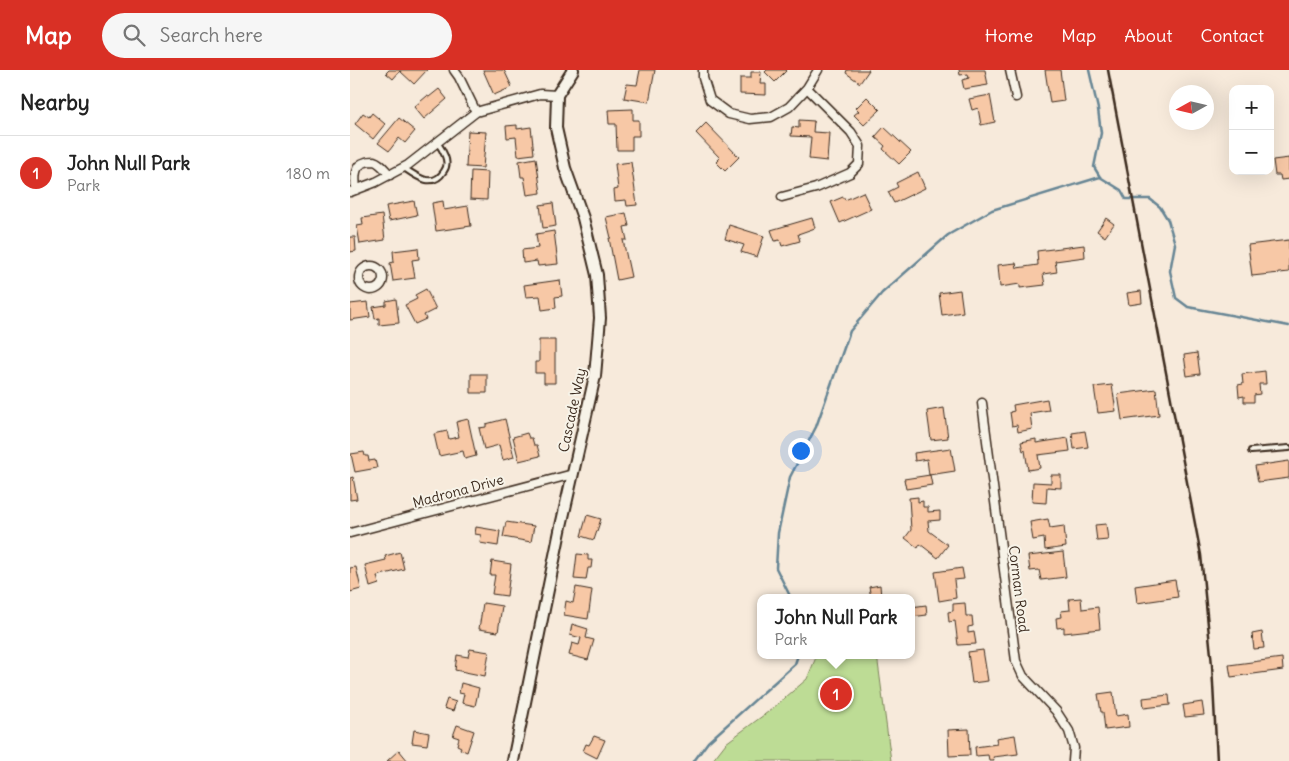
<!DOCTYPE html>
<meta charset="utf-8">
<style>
body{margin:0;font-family:Delius,sans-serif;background:#f6f6f6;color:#222}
.controls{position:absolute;right:15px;top:15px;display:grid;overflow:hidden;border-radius:10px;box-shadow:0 5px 20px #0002}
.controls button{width:45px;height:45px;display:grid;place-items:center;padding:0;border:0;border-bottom:1px solid #e0e0e0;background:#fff;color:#222;font:25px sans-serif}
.compass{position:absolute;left:819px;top:15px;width:45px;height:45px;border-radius:50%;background:#fff;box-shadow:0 5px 20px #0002;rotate:262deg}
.you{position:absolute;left:450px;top:380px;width:18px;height:18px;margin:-12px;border:4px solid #fff;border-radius:50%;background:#1a73e8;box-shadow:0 0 0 8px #1a73e833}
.badge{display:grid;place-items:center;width:32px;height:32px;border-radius:50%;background:#d93025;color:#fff;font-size:16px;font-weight:700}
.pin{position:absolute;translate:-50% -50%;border:2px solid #fff;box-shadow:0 1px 5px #0006}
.popup{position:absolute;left:407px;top:524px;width:158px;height:65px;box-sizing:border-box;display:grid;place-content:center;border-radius:10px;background:#fff;filter:drop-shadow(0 1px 4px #0005);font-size:16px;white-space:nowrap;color:#767676}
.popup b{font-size:19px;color:#222}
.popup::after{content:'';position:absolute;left:50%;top:100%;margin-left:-10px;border:10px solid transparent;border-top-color:#fff}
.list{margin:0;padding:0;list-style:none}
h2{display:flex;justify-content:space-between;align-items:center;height:65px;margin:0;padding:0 20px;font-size:21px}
h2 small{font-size:16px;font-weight:400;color:#767676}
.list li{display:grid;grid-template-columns:32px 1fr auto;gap:15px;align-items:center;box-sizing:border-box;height:75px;padding:0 20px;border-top:1px solid #e0e0e0}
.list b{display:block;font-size:19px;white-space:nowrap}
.list p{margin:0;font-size:16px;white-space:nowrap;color:#767676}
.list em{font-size:16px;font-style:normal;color:#767676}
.icon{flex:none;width:28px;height:28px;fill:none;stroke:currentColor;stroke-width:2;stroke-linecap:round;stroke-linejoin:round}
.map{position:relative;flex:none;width:939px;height:691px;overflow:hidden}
header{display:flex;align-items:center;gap:30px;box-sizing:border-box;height:70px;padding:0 25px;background:#d93025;color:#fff}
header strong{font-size:24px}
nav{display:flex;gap:28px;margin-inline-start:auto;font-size:18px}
.search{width:350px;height:45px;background:#f6f6f6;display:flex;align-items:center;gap:12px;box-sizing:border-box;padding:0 18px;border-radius:28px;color:#767676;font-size:19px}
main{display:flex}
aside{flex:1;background:#fff}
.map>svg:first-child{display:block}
</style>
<header>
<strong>Map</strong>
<div class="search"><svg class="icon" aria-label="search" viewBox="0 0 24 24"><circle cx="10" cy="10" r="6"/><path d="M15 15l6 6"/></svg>Search here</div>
<nav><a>Home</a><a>Map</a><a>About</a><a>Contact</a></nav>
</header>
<main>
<aside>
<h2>Nearby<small></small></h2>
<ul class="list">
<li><span class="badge">1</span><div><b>John Null Park</b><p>Park</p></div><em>180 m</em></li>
</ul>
</aside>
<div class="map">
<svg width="939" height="691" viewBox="0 0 939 691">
<rect width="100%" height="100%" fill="#f7eadb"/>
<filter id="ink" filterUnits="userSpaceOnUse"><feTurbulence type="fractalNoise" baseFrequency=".02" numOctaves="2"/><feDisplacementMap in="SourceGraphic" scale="10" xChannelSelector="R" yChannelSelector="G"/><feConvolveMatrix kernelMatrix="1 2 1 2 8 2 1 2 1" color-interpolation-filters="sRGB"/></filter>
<g filter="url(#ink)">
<path fill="#bddc95" stroke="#7c835a" d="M467,585H527L541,691H362L376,673L422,639L457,609Z"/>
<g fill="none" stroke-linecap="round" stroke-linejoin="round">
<path stroke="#668594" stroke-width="2.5" d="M739,0L748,39L751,63L744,97L750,107L771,120L776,129H800L810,137L818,150L825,174L820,201L826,228L838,237L939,256
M441,528L426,498L428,463L440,407L466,357L500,261L532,223L598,165L642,140L750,107
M344,691L358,672L445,594L448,585"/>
</g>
<path fill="#f7c8a6" stroke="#3b2a1e" d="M39,0H77L64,14L50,1L43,9L36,3Z
M133,0H154L162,17L144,25Z
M290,0H305L299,32L274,28L277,14L287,15Z
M417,0H437L425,12L415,2Z
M497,0H519L510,13L496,3Z
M609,0H635L638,15L614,19L612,10L619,8L618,4L610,5Z
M695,0H710L714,31L700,33Z
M401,2H411L410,14H416V25L390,24V8H401Z
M89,19L97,29L74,49L64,37L77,26L79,27Z
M640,25L645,52L631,55L628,38L622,40L619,29Z
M517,27L530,40L514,55L504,45L509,41L506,38Z
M283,39V50H289V66H282V80H267L266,54H259L258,40Z
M13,43L19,47L22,43L35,54L23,69L5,54Z
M49,48L65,61L55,73L49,68L39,81L28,73Z
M449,50L464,51L463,62L479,63L477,91L459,89L461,67L441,66L442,57L449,58Z
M356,53L389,87L375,101L366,92L370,88L346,63Z
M167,55V59L181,57L184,84L168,86L166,67L157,68L156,56Z
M534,57L561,82L549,94L533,79L535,76L525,67Z
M118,61L136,62L133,98L116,97Z
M186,88L191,123L177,125L174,107H171L169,91Z
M939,88V109L931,110L930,105H925L923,90Z
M281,92L287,135L277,136L276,130L265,131L264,120L268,119L265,94Z
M121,101L138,102L137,130L120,129Z
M568,102L575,118L544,133L538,122L548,117L546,113Z
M513,122L521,139L490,153L481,132L493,127L495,130Z
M64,131L67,145L39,151L36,136Z
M93,131L94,140L118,136L121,156L86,161L82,133Z
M203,133L206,156L193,158L190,135Z
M276,143L279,156L274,157L277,170H273L281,207L267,210L259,168H261L256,147Z
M32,145L35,170L10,174L7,156L13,155L12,148Z
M462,148L465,158L448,164L450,171L432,176L430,170L425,171L421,160Z
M756,148L764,154L755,167L747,161Z
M379,155L414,166L407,187L391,182L394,175L375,169Z
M204,161L208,194L188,196L187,191L173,193L172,180L188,178L186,164Z
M0,167H5L6,181L0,182Z
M939,170V202L902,206L898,175Z
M734,175L735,187L705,191L707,202L693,204L695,215L670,218V214L650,217L648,195L666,193L667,198L688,195L687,181Z
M68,178L69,189L62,190L65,208L43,211L40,193L44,192L43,181Z
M210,210L212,226L205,227L206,238L192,240L190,226L176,227L174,215Z
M76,219L86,239L74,245L76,249L65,254L55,235L67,229L65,225Z
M610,220L613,242L592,245L589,223Z
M791,221L792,233L779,235L777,223Z
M46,229L49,253L29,255V248L25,249L23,237L36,235V231Z
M18,232L20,247L0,250V234Z
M189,270H205V313H194V303H185V292H189Z
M847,283L850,304L837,306L834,285Z
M915,301L916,314H909L910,324L904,325V332H894V326L889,327L888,315L893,314L892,304Z
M121,304H137V323H121Z
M762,315L766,341L748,343L744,317Z
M806,319L809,345L772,350L768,324Z
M697,329L699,340L680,343L682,359L668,362L667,355L662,356L660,342L664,341L663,335Z
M594,338L598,368L581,370L577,341Z
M118,349L126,386L115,389L113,381L89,386L84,364L97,361L99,369L109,367L106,352Z
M155,349L164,387L153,390L149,375L134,379L129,358L136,357V354Z
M735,361L738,377L724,379L722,363Z
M177,363L179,368H182L184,375H187L190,386L169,391L163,367Z
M718,368L720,381L688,385L690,398L678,400L675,380L673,381L671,372L686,369V373Z
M601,378L605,401L579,405L577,389L565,391L564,383Z
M14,382L15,386H18L19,391L25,390L27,398L5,402L1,384Z
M939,391V408L908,412L905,396Z
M580,405L582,415L556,419L554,409Z
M701,405H711V418L697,417L696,433L682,432L683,412L701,413Z
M3,407L7,429L0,430V408Z
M568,427V432L573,431V437H578V442L590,441V450L578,451L579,461L598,475L588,488L570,474L568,478L555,468L561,460L559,428Z
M237,445L251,449L244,470L231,466Z
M698,449L700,458L714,456L716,477L695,480L694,468L683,470L680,452Z
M156,452L184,456L181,472L153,467Z
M756,454L758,470L747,471L745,455Z
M126,457L150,461L148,476L130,473L131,465L125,464Z
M50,482L54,499L27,506L29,514L20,517L15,495L36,490L35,486Z
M713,482L716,507L691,510L689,500L680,501L678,486Z
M227,484L238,485V490H242L241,498H238L236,510L224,509Z
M142,491L161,494L157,526L142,524L145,505H140Z
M6,497L11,519L0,522V498Z
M612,498L614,509L604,510L606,528L589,531L585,502Z
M825,510L828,527L787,533L785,516Z
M530,515L531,528H521L519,517Z
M226,517L242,520L238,549L214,545L216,531L223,533Z
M731,528L732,539L748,537L750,559L714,563V557L707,558L706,548L712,547L711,541L720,540L719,529Z
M133,533L152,536L148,562L129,559Z
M615,533L616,546H622L623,556L618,557V563L624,562L626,574L608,575L605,551L599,552L598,542L603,541V534Z
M576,535L577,545L561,547V537Z
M222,554L238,559L236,568L244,570L238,590L219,585L222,573L229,575L231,568L220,565Z
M912,562L914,578L904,579L902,564Z
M120,579L139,582L135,606L105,600L107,585L118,587Z
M633,580L638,611L622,613L618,582Z
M932,588L933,600L881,607L879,595Z
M111,613L129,618L125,636L112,633L114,624L109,623Z
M763,622L766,646L778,644L779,657L755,660L753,642H751L748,624Z
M819,625L820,635L794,638L793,628Z
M97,629L106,632L103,641L94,638Z
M852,632L854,645L835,647L833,635Z
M107,655L124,661L117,682L110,679L111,677L107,675L109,668L103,666Z
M619,659L620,685L599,686L598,660Z
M64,660L79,663L77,675L62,673Z
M665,665L668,684L643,687L644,690H639L638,685L626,686L625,677L647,674L646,668Z
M244,666L255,670L247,688L233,681L236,674L239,675Z
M49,680L58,691H37Z"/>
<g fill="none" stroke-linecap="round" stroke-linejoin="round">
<defs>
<path id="service" d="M54,98C67,107 83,119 94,101C97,97 97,91 95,86C93,81 90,76 87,72
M901,381L939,378"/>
<path id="minor" d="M104,0L109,7L126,42
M353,0V8L360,30L379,44L400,49L421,47L439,37L457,18L468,0
M660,0L666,27
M6,120C5,109 3,95 16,92C18,91 23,91 24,91C31,93 35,100 40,105
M0,122L26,112L58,95L126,42L190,24L207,25
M432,127L466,118L500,103L509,94L510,76L501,62L457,18
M9 208a12 12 0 1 1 24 0a12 12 0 1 1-24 0Z
M632,333L666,591L673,606L706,641L719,661L724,678L723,691
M0,463L223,404"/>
<path id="tertiary" d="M163,691L211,456L245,306L250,248L247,205L233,148L215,98L206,58L207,25L223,0"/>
</defs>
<use href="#service" stroke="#3b2a1e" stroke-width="8"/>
<use href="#minor" stroke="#3b2a1e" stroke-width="11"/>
<use href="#tertiary" stroke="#3b2a1e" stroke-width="14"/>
<use href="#service" stroke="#f7f3e8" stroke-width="4"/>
<use href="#minor" stroke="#f7f3e8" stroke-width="8"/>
<use href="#tertiary" stroke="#f7f3e8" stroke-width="10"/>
<path stroke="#3b2a1e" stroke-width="2.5" d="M758,0L851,485L862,595L867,691"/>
</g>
</g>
<g text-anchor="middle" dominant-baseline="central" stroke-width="4" stroke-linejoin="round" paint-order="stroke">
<g font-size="14" fill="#3b2a1e" stroke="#f7f3e8">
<text transform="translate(222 340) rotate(-78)">Cascade Way</text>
<text transform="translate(108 421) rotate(-15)">Madrona Drive</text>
<text transform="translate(669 519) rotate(83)">Corman Road</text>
</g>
</g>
</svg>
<div class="controls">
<button>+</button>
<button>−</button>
</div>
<svg class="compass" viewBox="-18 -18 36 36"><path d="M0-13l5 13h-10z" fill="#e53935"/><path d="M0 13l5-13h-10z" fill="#767676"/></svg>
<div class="you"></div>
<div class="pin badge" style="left:486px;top:624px">1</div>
<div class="popup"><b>John Null Park</b>Park</div>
</div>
</main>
